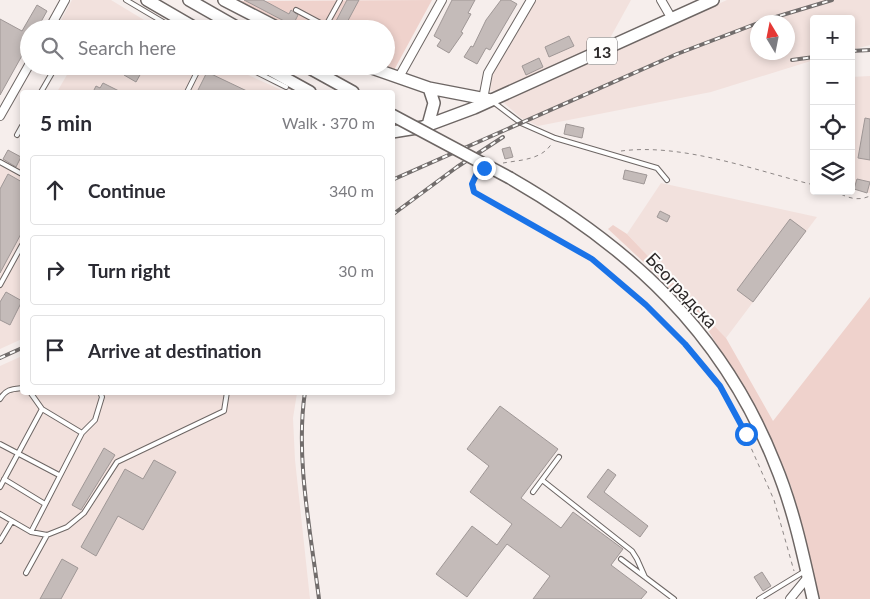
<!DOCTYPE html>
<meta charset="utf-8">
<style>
body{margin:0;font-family:Lato,sans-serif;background:#f2f2f3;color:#2b2b33}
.controls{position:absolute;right:15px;top:15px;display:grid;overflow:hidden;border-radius:5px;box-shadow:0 2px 8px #0003}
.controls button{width:45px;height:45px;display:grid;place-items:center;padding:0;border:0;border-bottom:1px solid #e1e1e2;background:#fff;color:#2b2b33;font:25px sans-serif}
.compass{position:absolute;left:750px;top:15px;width:45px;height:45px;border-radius:50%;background:#fff;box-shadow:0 2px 8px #0003;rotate:350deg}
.stop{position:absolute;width:15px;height:15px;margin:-11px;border:4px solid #1a73e8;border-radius:50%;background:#fff}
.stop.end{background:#1a73e8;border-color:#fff;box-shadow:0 1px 5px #0008}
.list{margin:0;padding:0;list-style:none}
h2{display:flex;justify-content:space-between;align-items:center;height:65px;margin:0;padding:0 20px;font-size:21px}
h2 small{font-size:16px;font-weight:400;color:#7c7c81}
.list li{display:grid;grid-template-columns:32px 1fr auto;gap:15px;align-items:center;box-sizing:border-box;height:70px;margin:0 10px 10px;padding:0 10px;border:1px solid #e1e1e2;border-radius:5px}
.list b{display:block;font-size:19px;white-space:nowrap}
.list em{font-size:16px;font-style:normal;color:#7c7c81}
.icon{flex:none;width:28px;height:28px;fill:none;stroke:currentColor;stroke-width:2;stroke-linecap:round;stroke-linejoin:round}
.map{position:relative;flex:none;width:870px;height:599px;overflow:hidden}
.search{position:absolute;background:#fff;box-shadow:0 2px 8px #0003;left:20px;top:20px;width:375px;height:55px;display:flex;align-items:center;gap:12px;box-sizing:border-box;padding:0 18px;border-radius:28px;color:#7c7c81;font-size:19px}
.panel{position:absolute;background:#fff;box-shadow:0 2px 8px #0003;left:20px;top:90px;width:375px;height:305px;border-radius:5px}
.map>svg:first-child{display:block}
</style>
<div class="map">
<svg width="870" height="599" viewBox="0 0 870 599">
<rect width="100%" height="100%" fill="#f6eeec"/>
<path fill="#f2e1dd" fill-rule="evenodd" d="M72,0H111L159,29H56Z
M535,0H631L609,40L500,90L490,91L492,74Z
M727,0H870V45L851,50V19H814V60L711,92L538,126L521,118L503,102L504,100ZM758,22H788V52H758Z
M56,66H228L286,92H57L68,73Z
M870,76V193L851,189V77Z
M8,150L21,157L22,155V339L0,349V165Z
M661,183L817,217L726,338L627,234Z
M22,356V392L297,393L293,418L295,460L310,599H0V366Z"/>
<path fill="#efd2cc" d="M432,0L393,72L377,66H386V29H288L233,1Z
M613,225L627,234L726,338L773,421L870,297V599H820L791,486L767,428L708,330L650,268L608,229Z"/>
<path fill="#c4bbb9" stroke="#9f9796" d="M244,0H263L289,14L291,10L298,15L291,29L287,26L286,22Z
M347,0H359L344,28L335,23Z
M452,0H475L468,13L471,14L461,32L463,33L449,53L437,46L441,40L434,36Z
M501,0H510L517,4L490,50L486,48L477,64L464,57L471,46L473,47L486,20Z
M37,5L47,11L37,29H29V43L0,95V19L22,31Z
M569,36L574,46L549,57L545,47Z
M539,58L543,67L526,75L522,66Z
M129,66H145L136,82L124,75Z
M207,72L249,92H197Z
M103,83L121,92H93L96,86L100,88Z
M865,118L870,119V160L858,158Z
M566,124L584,128L582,138L564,134Z
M510,147L513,157L505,159L502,149Z
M8,150L21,157L16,167L3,159Z
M625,170L647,175L644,184L623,179Z
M8,174L22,182V232L0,273V189Z
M857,179L870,182L867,193L854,189Z
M660,211L670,216L667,222L657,217Z
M790,219L806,231L753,302L737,290Z
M6,292L22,301L10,325L0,320V302Z
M500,406L558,449L521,498L561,528L573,512L623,549L611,565L647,592L641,599H533L550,576L507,544L467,597L436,574L472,526L497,545L512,524L470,492L489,466L467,449Z
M104,448L115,455L81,510L72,505Z
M154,460L176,472L143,530L118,516L96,556L81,547L125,469L143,479Z
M608,469L616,475L604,492L648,526L640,537L587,497Z
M62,559L78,568L61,599H40Z
M762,572L771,586L763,591L754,577Z"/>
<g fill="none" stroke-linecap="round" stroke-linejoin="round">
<defs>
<path id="service" d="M126,0L175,29
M296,10L326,26
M324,29L340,0
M40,66L52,73L41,92
M244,66L286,87
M187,92L200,66
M492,101L521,123L555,138L657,168L667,180
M17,135L22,126
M0,162L22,174
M0,285L22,245
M30,392L42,409L82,433
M0,399C6,389 12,389 22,388
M0,444L59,475
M4,479L45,504
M542,480L632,551L637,559L645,577
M0,487L42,409
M533,492L559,457
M0,514L31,532L47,535L67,527L84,513L117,462L224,411L227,392
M31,532L82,433L95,420L102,397L100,392
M0,541L12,521
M621,559L674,599
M26,573L47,535
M759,599L805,571"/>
<path id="minor" d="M661,0L672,19
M49,29L65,0
M399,77L442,0
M483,99L488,73L531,0
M0,116L29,65
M790,599L808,577"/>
<path id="primary" d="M147,0L197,29
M189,0L240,29
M224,0L280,29
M263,66L310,92
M306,66L353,92
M366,66L429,88L491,100
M428,125L434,103L429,88
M392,132L423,127L474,108L713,0
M510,178C630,247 723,332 775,464C793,507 803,554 813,599"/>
</defs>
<use href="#service" stroke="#6d6664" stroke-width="6"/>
<use href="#minor" stroke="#6d6664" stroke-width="10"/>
<use href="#primary" stroke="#6d6664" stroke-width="14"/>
<path stroke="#8d8786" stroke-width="1" stroke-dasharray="4 4" stroke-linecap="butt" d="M621,151C682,143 754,170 814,185
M503,163C520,160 542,160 552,143
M478,172L472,184L475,192L592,259L646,305L685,344L720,386L734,409L774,500L794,571
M834,191C847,197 856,202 870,196"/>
<use href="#service" stroke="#fff" stroke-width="4"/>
<use href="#minor" stroke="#fff" stroke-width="8"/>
<use href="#primary" stroke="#fff" stroke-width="11"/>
<defs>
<path id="rail" d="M759,22L832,0
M851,51L870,50
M792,60L814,57
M392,180L677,54L758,23
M392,215L457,167L503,137
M0,358L22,348
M305,392C295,457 311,534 319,599"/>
</defs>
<use href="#rail" stroke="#726d6c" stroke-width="4"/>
<use href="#rail" stroke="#fefdfc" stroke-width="2" stroke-dasharray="5.5" stroke-linecap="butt"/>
<defs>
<path id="primary-bridge" d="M392,115L510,178"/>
</defs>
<use href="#primary-bridge" stroke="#6d6664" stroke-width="14" stroke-linecap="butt"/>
<use href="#primary-bridge" stroke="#fff" stroke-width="11"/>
</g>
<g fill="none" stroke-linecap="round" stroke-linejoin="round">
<path stroke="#1a73e8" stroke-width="6" d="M484,168L477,173L472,184L474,192L592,259L646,305L685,344L720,386L746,434"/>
</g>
<g text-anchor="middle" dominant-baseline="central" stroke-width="4" stroke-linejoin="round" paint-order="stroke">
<rect fill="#fefdfc" stroke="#6c6969" stroke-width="1" x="587" y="37.5" width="30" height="27" rx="4"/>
<g font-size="16" font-weight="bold" fill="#2e2a2a">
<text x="602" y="51">13</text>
</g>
<g font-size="18" fill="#2e2a2a" stroke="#fefdfc">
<text transform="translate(682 290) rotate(47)">Београдска</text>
</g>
</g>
</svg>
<div class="controls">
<button>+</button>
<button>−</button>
<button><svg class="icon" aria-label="locate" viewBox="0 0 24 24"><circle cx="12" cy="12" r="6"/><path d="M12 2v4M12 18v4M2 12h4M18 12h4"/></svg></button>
<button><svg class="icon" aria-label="layers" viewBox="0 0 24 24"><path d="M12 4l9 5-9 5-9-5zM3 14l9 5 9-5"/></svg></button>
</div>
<svg class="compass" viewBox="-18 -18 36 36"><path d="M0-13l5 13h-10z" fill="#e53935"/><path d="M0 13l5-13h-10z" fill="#7c7c81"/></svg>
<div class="stop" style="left:746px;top:434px"></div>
<div class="stop end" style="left:484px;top:168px"></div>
<div class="search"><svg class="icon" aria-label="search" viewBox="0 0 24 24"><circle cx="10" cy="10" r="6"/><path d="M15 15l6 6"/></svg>Search here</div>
<section class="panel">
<h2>5 min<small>Walk · 370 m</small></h2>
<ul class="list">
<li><svg class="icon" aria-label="ahead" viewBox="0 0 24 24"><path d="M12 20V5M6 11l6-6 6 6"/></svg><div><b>Continue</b></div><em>340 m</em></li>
<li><svg class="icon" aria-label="right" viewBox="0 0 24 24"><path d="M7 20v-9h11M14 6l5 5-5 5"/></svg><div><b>Turn right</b></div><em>30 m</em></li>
<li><svg class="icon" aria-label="arrive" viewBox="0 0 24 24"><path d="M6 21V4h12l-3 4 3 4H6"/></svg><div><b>Arrive at destination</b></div></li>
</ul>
</section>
</div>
